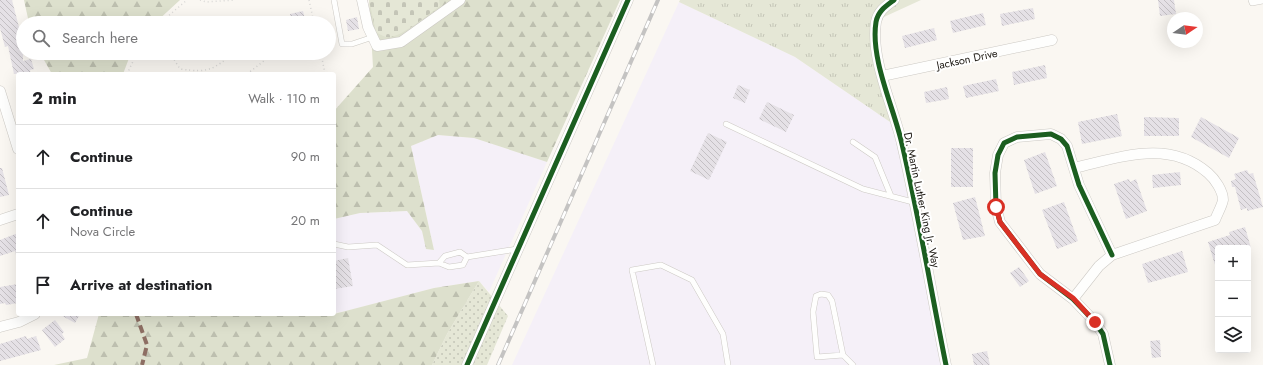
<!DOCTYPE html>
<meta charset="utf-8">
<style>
body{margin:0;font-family:Jost,sans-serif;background:#f2f2f2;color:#202124}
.controls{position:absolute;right:12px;bottom:12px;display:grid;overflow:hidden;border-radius:4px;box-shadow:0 4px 16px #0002}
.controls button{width:36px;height:36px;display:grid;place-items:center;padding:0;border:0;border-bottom:1px solid #e0e0e0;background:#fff;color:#202124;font:20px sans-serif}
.compass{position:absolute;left:1167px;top:12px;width:36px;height:36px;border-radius:50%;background:#fff;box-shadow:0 4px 16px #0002;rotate:77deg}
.stop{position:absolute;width:12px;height:12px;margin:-9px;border:3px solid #d93025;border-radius:50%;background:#fff}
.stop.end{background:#d93025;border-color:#fff;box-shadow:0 1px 4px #0008}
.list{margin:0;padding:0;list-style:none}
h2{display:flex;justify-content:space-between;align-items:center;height:52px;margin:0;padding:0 16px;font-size:17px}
h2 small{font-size:13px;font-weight:400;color:#757577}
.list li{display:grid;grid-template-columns:26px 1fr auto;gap:12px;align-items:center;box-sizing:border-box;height:64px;padding:0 16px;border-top:1px solid #e0e0e0}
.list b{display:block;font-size:15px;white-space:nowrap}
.list p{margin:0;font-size:13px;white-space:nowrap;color:#757577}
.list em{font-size:13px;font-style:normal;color:#757577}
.icon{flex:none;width:22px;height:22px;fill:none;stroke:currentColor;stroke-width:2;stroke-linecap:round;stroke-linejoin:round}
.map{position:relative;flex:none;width:1263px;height:365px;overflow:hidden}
.search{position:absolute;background:#fff;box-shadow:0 4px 16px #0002;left:16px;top:16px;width:320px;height:44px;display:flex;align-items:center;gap:10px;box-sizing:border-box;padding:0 14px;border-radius:22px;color:#757577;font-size:15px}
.panel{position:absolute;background:#fff;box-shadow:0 4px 16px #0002;left:16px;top:72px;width:320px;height:244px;border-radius:4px}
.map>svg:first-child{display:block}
</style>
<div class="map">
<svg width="1263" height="365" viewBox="0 0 1263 365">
<defs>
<pattern id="grass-dots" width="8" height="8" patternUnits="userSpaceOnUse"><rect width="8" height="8" fill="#e5e7d6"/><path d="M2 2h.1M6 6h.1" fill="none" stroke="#c4c5b7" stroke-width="1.8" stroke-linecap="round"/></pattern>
<pattern id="forest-firs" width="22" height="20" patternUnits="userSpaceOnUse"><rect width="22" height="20" fill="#dde0cd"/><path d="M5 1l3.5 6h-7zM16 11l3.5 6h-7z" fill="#bdbfaf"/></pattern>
<pattern id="cemetery-stones" width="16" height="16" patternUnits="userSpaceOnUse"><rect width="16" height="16" fill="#e5e7d6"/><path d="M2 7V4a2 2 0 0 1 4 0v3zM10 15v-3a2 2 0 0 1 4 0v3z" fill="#c4c5b7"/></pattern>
<pattern id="park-tufts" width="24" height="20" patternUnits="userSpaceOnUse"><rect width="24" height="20" fill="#e5e7d6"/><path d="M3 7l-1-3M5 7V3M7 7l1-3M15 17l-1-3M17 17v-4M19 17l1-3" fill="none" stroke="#c4c5b7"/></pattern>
<pattern id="building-back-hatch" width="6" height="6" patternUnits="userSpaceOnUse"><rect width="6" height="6" fill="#e5e1e6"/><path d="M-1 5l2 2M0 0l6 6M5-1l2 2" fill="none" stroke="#c4c0c4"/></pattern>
</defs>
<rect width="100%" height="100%" fill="#faf7f2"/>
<path fill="#f5f0f8" d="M679,2L795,57L893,124L942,365H512Z
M438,135L474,138L547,162L489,292L479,281L434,288L346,311L334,313V219L360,213L407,211L422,231L426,249L434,250L411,146Z"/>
<path fill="url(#grass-dots)" d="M479,281L508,316L487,365H432L447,334Z"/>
<path fill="url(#forest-firs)" d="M24,0H180L155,23H29Z
M369,0H620L547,162L474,138L438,135L411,146L434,250L426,249L422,231L407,211L360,213L334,219V111L373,67Z
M40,53H131L123,74H52Z
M479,281L447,334L432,365H54L87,358L99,314H334L434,288Z"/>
<path fill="url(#cemetery-stones)" d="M369,0H439L440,6C427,15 407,33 391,37C385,38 381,35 376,32Z"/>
<path fill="url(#park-tufts)" d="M680,0H921L873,22L893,124L795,57L679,2Z"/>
<path fill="url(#building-back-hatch)" d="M0,0H12L21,35H23V61L31,59L34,69L30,70L31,74H14L8,46L5,47L0,28Z
M1158,0H1174L1176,14L1160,16Z
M1033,8L1035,19L1002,26L1000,14Z
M303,11L306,23H292L290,14Z
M983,13L986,25L953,33L950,21Z
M357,17L359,29L348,31L346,20Z
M934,28L937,40L905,48L902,36Z
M1045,65L1047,78L1014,85L1012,72Z
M996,79L999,91L966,98L963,86Z
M738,85L750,90L745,103L733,98Z
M947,87L949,99L926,103L924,92Z
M767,102L794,115L786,132L759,119Z
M1117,114L1122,136L1082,144L1078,122Z
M1144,117L1179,118V136H1144Z
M1201,117L1239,138L1229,158L1191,137Z
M708,133L727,142L709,180L690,171Z
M951,148H973V187H951Z
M1045,152L1057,186L1035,194L1024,160Z
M0,168H2L9,195L0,197Z
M1247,170L1249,174L1253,173L1263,207L1247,211V208L1241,210L1235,187H1232L1231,181L1236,179L1234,174Z
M1180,172L1181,185L1153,188L1152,175Z
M1129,179L1130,182L1136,179L1147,211L1126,219L1114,184Z
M975,197L985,236L963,240L953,203Z
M1064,202L1078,241L1057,249L1042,210Z
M1245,227L1251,248H1218V268H1216L1208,242L1230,235L1229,232Z
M18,233V254L16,255L15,251L0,256V240Z
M1182,251L1188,272L1148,283L1142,264Z
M348,258L353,286L334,289V261Z
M1019,267L1029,281L1020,287L1010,273Z
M18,284V303L6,305L5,303L0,304V287Z
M59,314H80L75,323Z
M55,320L64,332L62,334L65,339L55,347L42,330Z
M26,336L27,339L36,336L41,350L0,361V344Z
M1160,340L1161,357L1152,358L1150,341Z
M987,351L990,365H974L972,354Z"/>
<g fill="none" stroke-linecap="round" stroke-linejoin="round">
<defs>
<path id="service" d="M334,0L342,44H352L373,37
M1251,0L1252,3L1263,1
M726,124L863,189L913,202
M853,142L875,157L891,196
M334,244L348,247L377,245L407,265L439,263
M467,257L463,265L449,267L439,263L445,256L460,252L467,257L517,249
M843,355L817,357L813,312L816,296L821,294L828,295L832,301L843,355L853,365
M653,365L632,270L661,265L692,280L723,334L728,365"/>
<path id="minor" d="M362,0L368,27L377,46L401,42L460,0
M894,0C886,6 878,11 876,22C870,59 894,108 902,144C919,217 931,291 946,365
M882,76L1052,40
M0,91L18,149
M0,220L18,214
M1073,299L1099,266L1112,255L1215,220C1217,214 1222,206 1223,200C1223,191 1215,179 1208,173C1168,138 1119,158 1074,168
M0,327L19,322L35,314
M467,365L628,0
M1110,365L1103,334L1095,322L1073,299L1040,274L1000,222L996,207L995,173L998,155L1004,143L1017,137L1051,134L1061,139L1067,146L1079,185L1112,255"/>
</defs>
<use href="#service" stroke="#ccc9c4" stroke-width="6"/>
<use href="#minor" stroke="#ccc9c4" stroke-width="11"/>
<path stroke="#d9d8d6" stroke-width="1.5" stroke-dasharray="1 3" stroke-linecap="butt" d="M200,0L206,2L235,0
M309,0L314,23
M160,23L187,0
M170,53L180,69C210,73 211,70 235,53
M321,53L325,74
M127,74L137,53
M247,74L269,57L271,53"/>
<use href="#service" stroke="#fefefd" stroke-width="5"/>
<use href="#minor" stroke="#fefefd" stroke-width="10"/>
<defs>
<path id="rail" d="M498,365L658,0"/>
</defs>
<use href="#rail" stroke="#c4c3c2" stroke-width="4"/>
<use href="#rail" stroke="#fff" stroke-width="2.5" stroke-dasharray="8" stroke-linecap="butt"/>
<path stroke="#8d6e63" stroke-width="4" stroke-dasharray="8 4" stroke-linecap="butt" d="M136,314L147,345L142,365"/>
<defs>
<path id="cycleway" d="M894,0C886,6 878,11 876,22C870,59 894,108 902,144C919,217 931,291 946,365
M467,365L628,0
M1110,365L1103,334L1095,322L1073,299L1040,274L1000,222L996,207L995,173L998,155L1004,143L1017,137L1051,134L1061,139L1067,146L1079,185L1112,255"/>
</defs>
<use href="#cycleway" stroke="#fff" stroke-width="8"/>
<use href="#cycleway" stroke="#1b5e20" stroke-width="5"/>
</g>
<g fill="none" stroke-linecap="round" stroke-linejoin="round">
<path stroke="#d93025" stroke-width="5" d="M996,207L1000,222L1040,274L1073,298L1095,322"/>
</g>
<g text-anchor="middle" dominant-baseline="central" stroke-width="4" stroke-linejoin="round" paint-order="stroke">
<g font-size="11" fill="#1b1711" stroke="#fff">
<text transform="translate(967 59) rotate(-12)">Jackson Drive</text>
<text transform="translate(922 200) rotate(78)">Dr. Martin Luther King Jr. Way</text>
</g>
</g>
</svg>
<div class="controls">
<button>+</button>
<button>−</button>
<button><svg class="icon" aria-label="layers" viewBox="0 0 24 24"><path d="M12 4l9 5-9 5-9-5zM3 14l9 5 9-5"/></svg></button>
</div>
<svg class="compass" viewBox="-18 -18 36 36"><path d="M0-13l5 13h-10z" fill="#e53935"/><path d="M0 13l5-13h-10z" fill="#757577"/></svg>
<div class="stop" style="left:996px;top:207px"></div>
<div class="stop end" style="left:1095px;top:322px"></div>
<div class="search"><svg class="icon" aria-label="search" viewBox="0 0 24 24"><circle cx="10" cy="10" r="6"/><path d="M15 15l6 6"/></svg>Search here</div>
<section class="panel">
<h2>2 min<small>Walk · 110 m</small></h2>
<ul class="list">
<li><svg class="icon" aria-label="ahead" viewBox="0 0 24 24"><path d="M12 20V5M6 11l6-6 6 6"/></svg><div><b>Continue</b></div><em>90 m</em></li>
<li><svg class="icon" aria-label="ahead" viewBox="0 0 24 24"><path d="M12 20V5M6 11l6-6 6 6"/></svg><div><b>Continue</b><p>Nova Circle</p></div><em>20 m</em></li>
<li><svg class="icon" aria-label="arrive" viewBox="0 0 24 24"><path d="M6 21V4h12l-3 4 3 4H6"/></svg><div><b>Arrive at destination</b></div></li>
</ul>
</section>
</div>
